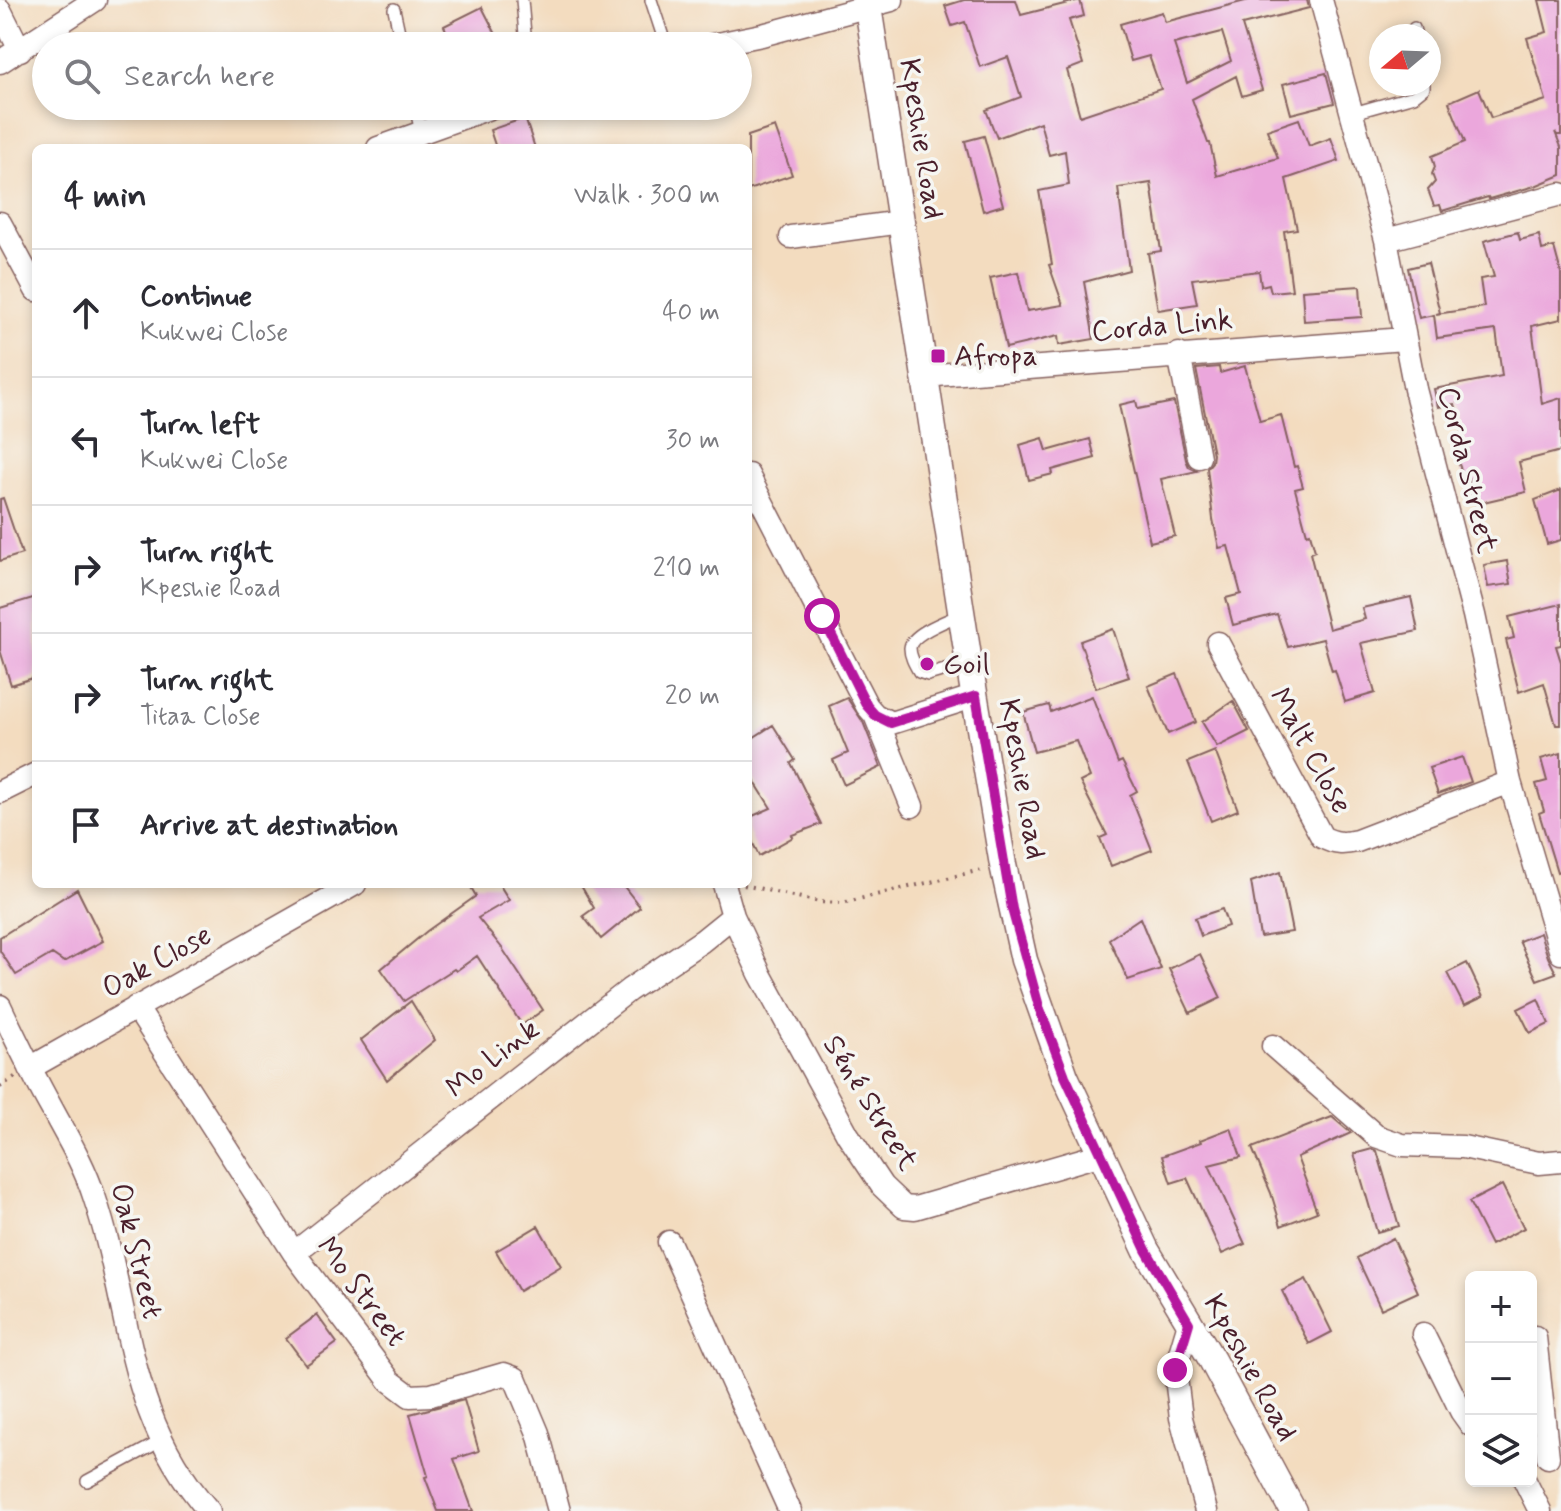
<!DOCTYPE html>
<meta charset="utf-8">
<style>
body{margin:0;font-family:Mynerve,sans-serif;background:#f2f2f3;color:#2b2b33}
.controls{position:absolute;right:24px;bottom:24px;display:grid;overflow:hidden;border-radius:12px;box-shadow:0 4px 12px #0003}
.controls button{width:72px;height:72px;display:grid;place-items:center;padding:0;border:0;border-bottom:2px solid #e1e1e2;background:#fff;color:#2b2b33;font:40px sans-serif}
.compass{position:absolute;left:1369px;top:24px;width:72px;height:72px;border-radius:50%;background:#fff;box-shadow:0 4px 12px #0003;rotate:251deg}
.stop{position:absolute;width:24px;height:24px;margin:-18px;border:6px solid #b5179e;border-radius:50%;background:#fff}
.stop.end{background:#b5179e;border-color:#fff;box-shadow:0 2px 8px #0008}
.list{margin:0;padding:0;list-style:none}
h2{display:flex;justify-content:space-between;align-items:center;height:104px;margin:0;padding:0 32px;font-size:34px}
h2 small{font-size:26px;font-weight:400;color:#7c7c81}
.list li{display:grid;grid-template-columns:52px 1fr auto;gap:24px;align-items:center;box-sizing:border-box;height:128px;padding:0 32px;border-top:2px solid #e1e1e2}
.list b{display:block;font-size:30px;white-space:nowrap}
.list p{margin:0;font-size:26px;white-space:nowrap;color:#7c7c81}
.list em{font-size:26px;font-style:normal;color:#7c7c81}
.icon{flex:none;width:44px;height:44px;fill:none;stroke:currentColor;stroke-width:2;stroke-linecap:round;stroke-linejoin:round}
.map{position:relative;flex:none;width:1561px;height:1511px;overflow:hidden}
.search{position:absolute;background:#fff;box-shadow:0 4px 12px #0003;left:32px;top:32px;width:720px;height:88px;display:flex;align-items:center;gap:20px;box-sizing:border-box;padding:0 28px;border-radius:44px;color:#7c7c81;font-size:30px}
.panel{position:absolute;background:#fff;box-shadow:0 4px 12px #0003;left:32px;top:144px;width:720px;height:744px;border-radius:12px}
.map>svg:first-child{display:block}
</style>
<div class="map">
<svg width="1561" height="1511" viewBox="0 0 1561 1511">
<rect width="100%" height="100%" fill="#f6f6f2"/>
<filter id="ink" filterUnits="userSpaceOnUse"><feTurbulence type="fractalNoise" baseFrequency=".0125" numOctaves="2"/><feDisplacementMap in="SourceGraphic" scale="16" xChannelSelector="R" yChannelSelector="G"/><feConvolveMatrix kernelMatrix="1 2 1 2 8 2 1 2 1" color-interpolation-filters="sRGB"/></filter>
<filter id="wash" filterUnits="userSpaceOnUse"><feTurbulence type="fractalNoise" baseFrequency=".006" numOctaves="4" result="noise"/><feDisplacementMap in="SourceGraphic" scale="32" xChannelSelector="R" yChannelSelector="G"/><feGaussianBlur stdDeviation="1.8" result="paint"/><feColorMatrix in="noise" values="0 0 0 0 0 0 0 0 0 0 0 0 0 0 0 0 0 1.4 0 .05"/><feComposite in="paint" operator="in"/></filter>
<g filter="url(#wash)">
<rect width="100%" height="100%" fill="#f3dcbf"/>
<g id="blocks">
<path fill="#eba7dc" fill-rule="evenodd" d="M964,0H1016L1021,15L1080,0L1084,16L1069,20L1083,64L1067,70L1080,116L1161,89L1149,56L1131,61L1120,24L1162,12L1165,22L1249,0H1307L1309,8L1242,25L1262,90L1242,96L1236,76L1192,99L1208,143H1210L1217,176L1278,158L1267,130L1299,119L1309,146L1331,138L1339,161L1286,179L1297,229L1284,231L1292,290L1271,292L1269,284L1261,286L1259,271L1192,279L1197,304L1158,310L1148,253L1161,251L1151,183L1118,188L1129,270L1084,282L1094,339L1059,345L1058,336L1006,348L990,278L1018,272L1027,311L1063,305L1049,265L1052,264L1039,191L1069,185L1065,151L1049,155L1040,122L997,138L986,110L1021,97L1008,57L980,67L965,22L952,26L945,6ZM1222,32L1231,61L1187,83L1174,44Z
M1539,0H1561V135H1557L1555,132L1561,147V175L1535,186L1489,199L1488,197L1442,211L1440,205L1434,206L1428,190L1435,182L1432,174L1435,167L1432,156L1465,142L1449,102L1479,89L1491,118L1546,100L1527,38L1547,32Z
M482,7L502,46H453L444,26Z
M1326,73L1334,103L1291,114L1283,84Z
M525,118L535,148H496L490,130Z
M775,127L792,175L748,190V136Z
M984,136L1003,205L983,211L965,141Z
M1518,232L1520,240L1539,235L1542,250L1554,247L1561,273V319L1532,326L1542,404L1561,398V451L1519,462L1526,492L1475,504L1468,477L1464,478L1456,456L1468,452L1455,404L1438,407L1434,389L1502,376L1496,330L1437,338L1434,315L1419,318L1408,268L1428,263L1440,313L1436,314L1484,307L1480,279L1494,277L1484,241Z
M1360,286L1362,317L1304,321L1302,290Z
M1245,366L1260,421L1281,415L1294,467L1297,466L1303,487L1295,489L1307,534L1310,533L1315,551L1310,553L1329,629L1365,619L1362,608L1411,597L1418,631L1361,643L1375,693L1345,702L1335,670L1332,671L1323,639L1288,647L1277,614L1233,625L1226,598L1241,594L1228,546L1219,548L1213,519L1207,468L1212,462L1213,454L1196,369L1219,367L1220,373Z
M1136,401L1138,409L1174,402L1186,460L1189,467L1197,471L1161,479L1175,536L1150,542L1119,405Z
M1043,438L1047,451L1090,439L1095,458L1052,470L1053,474L1029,480L1020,445Z
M1561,490V540L1547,544L1535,500Z
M3,498L22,554L0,561V499Z
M1507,561L1511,584L1488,587L1484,565Z
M36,597V677L11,685L0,650V608Z
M1561,604V645L1556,646L1561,662V725H1556L1544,683L1519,692L1506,640L1514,638L1509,617Z
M1113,629L1129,677L1096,688L1080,641Z
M1177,674L1196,722L1168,734L1148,686Z
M1092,696L1118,763L1122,761L1137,791L1130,795L1152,850L1111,866L1100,838L1107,835L1080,782L1090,777L1076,741L1034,752L1023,712L1049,705L1051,712Z
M847,698L863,722L881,767L844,785L833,760L848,753L829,706Z
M1233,701L1249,731L1217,747L1202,722Z
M773,725L795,760L791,763L821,824L792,835L793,837L759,856L748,833V818L771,808L748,771V741Z
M1215,751L1238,810L1211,821L1188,762Z
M1561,753V871L1557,872L1539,813L1544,811L1536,784L1547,781L1541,759Z
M1462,757L1471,782L1438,794L1429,768Z
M1280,872L1292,932L1260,937L1251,882Z
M469,884H499L509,900L478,918L502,948L543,1010L522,1025L477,956L456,971L454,969L404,1001L381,969L427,931L476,896Z
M580,884H622L640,907L601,939L583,916L594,908Z
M77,889L103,941L64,962L52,954L16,975L0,951V937Z
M1222,909L1228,926L1201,936L1195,918Z
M1140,918L1161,969L1128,980L1109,939Z
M1540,933L1548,957L1556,973L1537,980L1519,941Z
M1200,954L1221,998L1190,1013L1169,969Z
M1467,963L1483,997L1464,1006L1447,973Z
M1538,999L1549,1024L1530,1033L1518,1009Z
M411,1001L435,1040L387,1080L361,1040Z
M1332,1117L1351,1133L1297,1157L1317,1212L1281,1226L1271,1193L1252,1148Z
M1231,1128L1241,1157L1209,1165L1245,1244L1222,1254L1187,1178L1171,1183L1162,1156L1201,1142L1200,1140Z
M1372,1149L1377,1151L1399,1226L1377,1232L1354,1154Z
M1502,1185L1524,1228L1491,1245L1469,1202Z
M538,1226L561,1266L519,1291L496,1251Z
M1393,1238L1418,1292L1381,1309L1357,1258Z
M1306,1279L1332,1332L1309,1344L1282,1291Z
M317,1315L337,1343L306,1365L286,1338Z
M464,1400L479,1451L454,1459L473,1511H438L425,1477L428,1476L410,1414Z"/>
</g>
</g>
<g filter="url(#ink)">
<use href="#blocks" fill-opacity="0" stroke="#85615f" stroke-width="2"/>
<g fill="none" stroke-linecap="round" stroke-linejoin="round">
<defs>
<path id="service" d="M522,0L526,46
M651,0L666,46
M394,9L402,46
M1414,28L1416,36
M415,106L421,132
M1353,113L1414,96L1424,88V84
M962,614C949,620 911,633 910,648C910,657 915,665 919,672L928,675L969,663
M87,1481L161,1441"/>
<path id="minor" d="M1321,0L1386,240L1415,389L1474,615L1510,782L1561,953
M0,10L20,50
M707,46L762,35L892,0
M0,62L95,0
M378,148L495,106
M0,223L36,290
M791,237L901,222
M1386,240L1561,194
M1179,354L1199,457
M924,376L1404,339
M748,475L867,706L875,715L891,723L976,696
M1218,643L1322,837C1335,844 1343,844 1357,841L1510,782
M875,715L912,806
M0,792L36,774
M724,884L733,916L760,974L848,1135L882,1186L904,1207L915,1208L1102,1154
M0,1006C16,1040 33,1075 52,1109C67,1137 84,1165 94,1196C133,1311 123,1413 209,1511
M136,1007L294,1253L390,1381L410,1396L431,1395L504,1374L515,1378L538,1433L559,1511
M1273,1046L1376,1136L1402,1145L1463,1147L1539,1163L1561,1161
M30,1068L355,884
M669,1242L790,1511
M294,1253L629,990L702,941L733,916
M1189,1323L1175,1370L1181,1418L1206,1511
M1423,1334L1461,1411L1471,1425
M1535,1337L1548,1457
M1525,1481L1540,1511"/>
<path id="tertiary" d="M867,0L969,663L1003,865L1024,960L1065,1076L1146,1250L1212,1360L1293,1511"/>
</defs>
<use href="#service" stroke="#85615f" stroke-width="14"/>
<use href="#minor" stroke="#85615f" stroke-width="25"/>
<use href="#tertiary" stroke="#85615f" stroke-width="29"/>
<path stroke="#85615f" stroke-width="4" stroke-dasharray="2 6" stroke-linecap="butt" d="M744,885L819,902L842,903L981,870
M0,1087L15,1077"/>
<use href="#service" stroke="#fff" stroke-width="11"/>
<use href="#minor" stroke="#fff" stroke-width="22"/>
<use href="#tertiary" stroke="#fff" stroke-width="26"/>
</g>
</g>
<g fill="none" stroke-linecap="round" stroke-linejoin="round" filter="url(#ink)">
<path stroke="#b5179e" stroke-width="10" d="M822,616L867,706L875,715L891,723L976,696L1012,909L1040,1010L1065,1076L1146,1250L1189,1323L1175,1370"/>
</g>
<g fill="#b5179e" stroke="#f6f6f2" stroke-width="3">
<rect x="930" y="348" width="16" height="16" rx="4"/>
<circle cx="927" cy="664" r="8"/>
</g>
<g text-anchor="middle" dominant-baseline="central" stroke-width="7" stroke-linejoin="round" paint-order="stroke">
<g font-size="30" fill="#4a1f2b" stroke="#f6f6f2">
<text transform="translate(921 139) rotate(81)">Kpeshie Road</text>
<text transform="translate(1162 326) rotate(-5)">Corda Link</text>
<text transform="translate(1467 470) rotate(76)">Corda Street</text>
<text transform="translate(1310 751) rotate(61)">Malt Close</text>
<text transform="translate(1022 779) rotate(80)">Kpeshie Road</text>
<text transform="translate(157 962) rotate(-29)">Oak Close</text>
<text transform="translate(493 1059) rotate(-38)">Mo Link</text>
<text transform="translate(870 1103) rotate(58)">Séné Street</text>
<text transform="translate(136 1251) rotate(76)">Oak Street</text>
<text transform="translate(361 1292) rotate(53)">Mo Street</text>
<text transform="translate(1250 1368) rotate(61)">Kpeshie Road</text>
</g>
<g font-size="30" fill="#4a1f2b" stroke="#f6f6f2" text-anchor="start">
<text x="954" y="356">Afropa</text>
<text x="943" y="664">Goil</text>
</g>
</g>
</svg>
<div class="controls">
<button>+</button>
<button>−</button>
<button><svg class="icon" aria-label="layers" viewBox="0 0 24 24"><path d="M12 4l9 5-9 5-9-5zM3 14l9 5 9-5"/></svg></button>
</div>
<svg class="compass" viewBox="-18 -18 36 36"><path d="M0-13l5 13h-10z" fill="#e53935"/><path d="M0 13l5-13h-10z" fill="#7c7c81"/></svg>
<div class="stop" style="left:822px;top:616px"></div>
<div class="stop end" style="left:1175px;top:1370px"></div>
<div class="search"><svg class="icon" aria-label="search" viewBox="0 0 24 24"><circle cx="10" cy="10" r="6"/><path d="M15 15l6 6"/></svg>Search here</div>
<section class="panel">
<h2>4 min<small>Walk · 300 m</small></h2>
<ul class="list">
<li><svg class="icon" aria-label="ahead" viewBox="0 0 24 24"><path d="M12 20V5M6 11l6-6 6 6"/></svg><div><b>Continue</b><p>Kukwei Close</p></div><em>40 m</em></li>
<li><svg class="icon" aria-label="left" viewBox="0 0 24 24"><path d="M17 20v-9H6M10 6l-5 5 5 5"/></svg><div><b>Turn left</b><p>Kukwei Close</p></div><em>30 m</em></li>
<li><svg class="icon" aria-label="right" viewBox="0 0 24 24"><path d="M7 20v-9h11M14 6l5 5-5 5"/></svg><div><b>Turn right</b><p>Kpeshie Road</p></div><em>210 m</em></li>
<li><svg class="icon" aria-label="right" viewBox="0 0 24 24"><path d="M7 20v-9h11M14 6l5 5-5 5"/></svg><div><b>Turn right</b><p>Titaa Close</p></div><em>20 m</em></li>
<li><svg class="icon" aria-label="arrive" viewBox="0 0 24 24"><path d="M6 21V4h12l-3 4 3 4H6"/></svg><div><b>Arrive at destination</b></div></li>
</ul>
</section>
</div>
